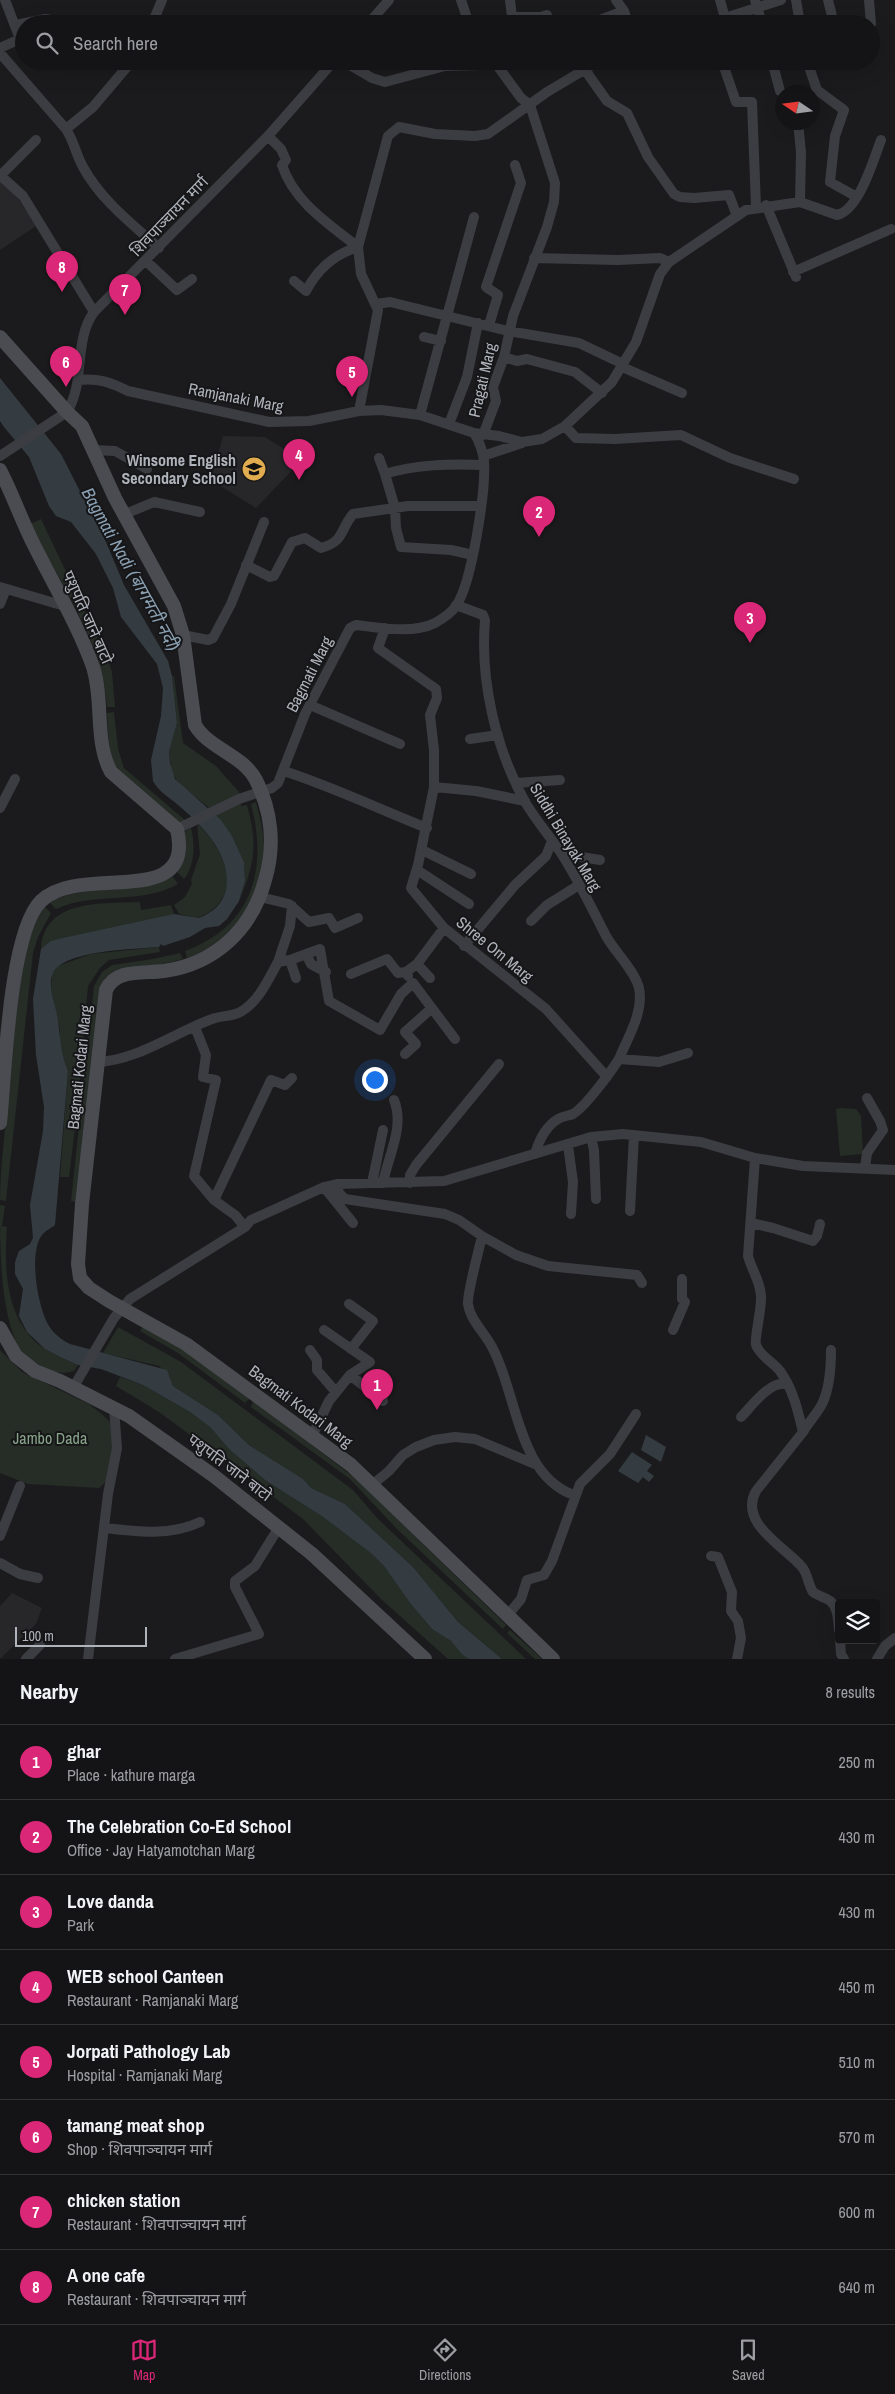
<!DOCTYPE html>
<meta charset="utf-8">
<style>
body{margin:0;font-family:"Archivo Narrow","Noto Sans Devanagari",sans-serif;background:#212123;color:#f1f3f6}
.controls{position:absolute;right:15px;bottom:15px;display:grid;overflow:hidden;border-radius:5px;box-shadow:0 5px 20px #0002}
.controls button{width:45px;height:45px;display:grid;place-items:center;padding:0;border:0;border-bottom:1px solid #333335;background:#141416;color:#f1f3f6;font:25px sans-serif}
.compass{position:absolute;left:775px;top:85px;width:45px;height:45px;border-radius:50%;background:#141416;box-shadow:0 5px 20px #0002;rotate:283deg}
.scale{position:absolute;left:15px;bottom:12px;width:132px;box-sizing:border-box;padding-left:5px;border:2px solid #afb3bb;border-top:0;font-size:14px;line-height:18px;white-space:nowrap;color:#afb3bb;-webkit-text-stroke:4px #161618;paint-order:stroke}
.you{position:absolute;left:374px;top:1079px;width:18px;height:18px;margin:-12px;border:4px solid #fff;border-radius:50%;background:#1a73e8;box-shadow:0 0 0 8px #1a73e833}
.badge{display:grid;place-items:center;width:32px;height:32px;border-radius:50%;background:#db2777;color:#fff;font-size:16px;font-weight:700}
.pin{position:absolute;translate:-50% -41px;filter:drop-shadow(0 1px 2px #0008)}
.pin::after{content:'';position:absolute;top:26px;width:18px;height:15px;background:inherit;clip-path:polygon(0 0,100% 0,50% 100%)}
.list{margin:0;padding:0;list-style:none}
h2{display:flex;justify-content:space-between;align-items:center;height:65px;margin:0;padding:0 20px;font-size:21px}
h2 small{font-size:16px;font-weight:400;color:#9d9ea1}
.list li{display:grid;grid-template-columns:32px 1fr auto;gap:15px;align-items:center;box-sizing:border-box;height:75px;padding:0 20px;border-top:1px solid #333335}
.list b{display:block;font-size:19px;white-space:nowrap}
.list p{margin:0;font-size:16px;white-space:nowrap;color:#9d9ea1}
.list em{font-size:16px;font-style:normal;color:#9d9ea1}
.icon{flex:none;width:28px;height:28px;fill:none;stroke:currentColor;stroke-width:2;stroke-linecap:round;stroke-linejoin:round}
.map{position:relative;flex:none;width:895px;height:1659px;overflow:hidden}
.search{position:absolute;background:#141416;box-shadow:0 5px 20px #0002;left:15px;right:15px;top:15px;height:55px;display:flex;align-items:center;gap:12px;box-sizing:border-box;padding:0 18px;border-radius:28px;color:#9d9ea1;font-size:19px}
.sheet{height:665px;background:#141416}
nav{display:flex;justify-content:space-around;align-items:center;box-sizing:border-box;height:70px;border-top:1px solid #333335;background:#141416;font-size:14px;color:#9d9ea1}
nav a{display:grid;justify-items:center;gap:2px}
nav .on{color:#db2777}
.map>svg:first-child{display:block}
</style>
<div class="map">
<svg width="895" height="1659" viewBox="0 0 895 1659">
<rect width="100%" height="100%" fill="#1b1b1d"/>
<path fill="#27272a" d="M0,180L17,197L36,226L0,250Z
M223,436L265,437L302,460L256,508L211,480Z
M12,1593L42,1608L36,1624L0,1659V1606Z"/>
<path fill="#252d26" d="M41,519L108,660L112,672L115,707H107C104,644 58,579 30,524Z
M172,676H174L183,743L216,766L239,792L240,795L237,798L242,806L247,805C258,846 255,862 239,901L245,881L244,862L232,836L207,806L180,785L172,773L169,752L177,723Z
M114,712L118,749L124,768L186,821L180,825C163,802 125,787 114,763C108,748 108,729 107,713Z
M256,802C260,817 264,833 264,848C265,895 231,943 187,958L185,951C253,926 268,869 251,804Z
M197,823C226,851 246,898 198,918L179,914L174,905L185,897L192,884L191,880L200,854Z
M191,828C195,844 195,866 184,879L177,872L185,855L183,833Z
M173,877L178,884C142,905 96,891 56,909L49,902C88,883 134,896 173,877Z
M140,902L141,910L171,905L174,914L41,949C44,898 103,904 140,902Z
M45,907L51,913L38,937L33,953L6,1201L0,1200C0,1167 5,1137 7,1105C12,1051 14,950 45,907Z
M159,947L160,952L109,960L100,968L88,986L77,1112L69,1177H60L68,1071L60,1051V1031L51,988L52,974L58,966L91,954Z
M180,953L183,959L158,965L117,970L105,978L102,983L76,1202L71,1201L94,986L102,972L112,965L153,959Z
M840,1108L856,1109L861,1116L863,1154L840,1156L836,1109Z
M0,1205L5,1206L2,1226L7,1227C4,1266 5,1315 37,1343C49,1353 64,1359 78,1365L74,1371C60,1375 50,1372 38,1364C33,1361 26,1358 22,1353C0,1318 0,1250 0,1205Z
M143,1326L181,1348L250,1398L245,1403L178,1353L140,1331Z
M118,1327L181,1362L353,1490L378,1519L526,1659H502L458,1622L413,1567L345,1504L311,1488L303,1479L249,1445L218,1415L173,1386L169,1375L159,1366L103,1353Z
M0,1350L22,1372L89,1404L103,1415L110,1422L115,1443L108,1480L99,1488L28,1484L0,1473Z
M120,1377L143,1385L190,1412L210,1427L230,1450L265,1480L323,1517L372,1554L384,1566L410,1603L432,1629L451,1641L469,1659H448L381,1599L303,1519L159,1412L116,1386Z
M253,1401L355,1478L506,1625L503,1629L396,1528L350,1479L251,1407Z
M510,1630L542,1659H535L507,1633Z"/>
<path fill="#343c42" d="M0,378L61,454L106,542L124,585L168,661L172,676L177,723L169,752L170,763L175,779L221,820L232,836L244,862L245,881L239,901L227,919L219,926L205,928L190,937L163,946L161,944L159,947C135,949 64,950 53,973C47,985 55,1002 57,1015C61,1037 59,1049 68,1071L55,1225C51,1228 45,1231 42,1235C28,1253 38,1308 49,1326C54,1334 62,1340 70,1344L167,1370L173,1386L218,1415L249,1445L303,1479L311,1488L345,1504L413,1567L458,1622L502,1659H469L463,1655L451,1641L432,1629L410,1603L384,1566L372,1554L323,1517L265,1480L230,1450L210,1427L190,1412L143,1385L101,1369L78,1365L60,1357L45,1349L27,1332L19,1316L23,1289L15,1274V1262L19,1251L30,1244L33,1238L30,1205L43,1131L44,1107L36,1055L33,999L41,949L51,941L63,938L174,914L199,918C213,912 223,904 226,889C232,855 202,825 178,805C170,798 158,791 153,781L151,760L161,716L163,688L157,664L121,617L113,588L96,554L71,522L56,516L49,506L29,457L4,427L0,421Z
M646,1435L666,1447L661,1462L641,1450Z
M632,1452L652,1465L647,1471L654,1476L649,1482L643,1477L638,1483L618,1471Z"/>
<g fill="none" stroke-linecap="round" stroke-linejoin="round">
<path stroke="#3c3d42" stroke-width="10" d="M461,0L469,24
M510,0L512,17
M616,0L624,11L628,24
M720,0L725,18
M755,0L762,24
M796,0L800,24
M828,0L834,24
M869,0L871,24
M152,24L162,0
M368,24L389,0
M514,24L512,17H541L547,15
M589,24L624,11
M706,24L781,0
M16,25L45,19L74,24
M0,48L20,39L5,0
M0,53L66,129C74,141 76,155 83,167C101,200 131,223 159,248
M343,61L372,78L385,82L445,66L481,65L490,61
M494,61L521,98L530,105
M722,61L736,102H752L756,207
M772,61L780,91
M807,61L817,90L844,110L835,136L830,182L857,197
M585,70L607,101L627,113L648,157L674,194L680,197L694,198L729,195L737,216
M798,122L801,152L800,202
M66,129L93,107L132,61
M268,136L281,149L286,160L282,165C294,202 329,224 358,247
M36,140L3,173L2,177L23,196L94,312
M766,205L796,277
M534,258L618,260L660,258L669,262
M146,261L177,290L192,279
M793,272L891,229
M294,281L306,291C317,270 335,254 358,247
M376,304L390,302L508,331L579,343L623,364
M489,325L498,295L486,287L521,183L515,165
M424,337L441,341
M504,357L517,361L527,359L575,372L602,393
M622,367L682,393
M79,380C98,378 110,382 128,391L269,422L309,421L359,411L381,410L420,415L474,433L499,436L522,442L542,439L565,426L612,382L636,342L660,274L669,262L746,210L800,202L837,215C859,210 873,161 881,140
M359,411L378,310L361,274L358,247L388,136L399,127L435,134L475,136L488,134L547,92L599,61
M420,415L474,217
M449,424L467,377L478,323
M565,426L576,438L615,439L681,435L730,458L794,479
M483,435L496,401L493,387L504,357L513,316L547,227L554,202L555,183L530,105
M94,450L115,451L147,469
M0,456L67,412C86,381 73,341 94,312L268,136L334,61
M483,456L522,443
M379,458L385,474
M125,514L154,502L200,512
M473,555L451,550L401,547L396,528L395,508L385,474C416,464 451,464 484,465
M246,565L270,577L274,576L292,542L305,538L321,548C345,541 339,531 353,514L408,506H481
M0,587L68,607
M0,604L6,589
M456,605L483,615L485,620C480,680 495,746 524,800C534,818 549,835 561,853C578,879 592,909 606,936C615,952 635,971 639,988C644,1012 628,1037 619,1059
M385,628L378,648L436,689L437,698L430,715L434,750V787L418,865L411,888L444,928L546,1009L607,1077
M183,635L208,640L213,638L231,604L264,522
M310,705L400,744
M470,739L498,735
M284,771C333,787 379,809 427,828
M516,783L560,780
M434,787L476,791L525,801
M0,808L15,779
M177,829L239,799L272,788L278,783L305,714L350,628L356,625C381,628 413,634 435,623C442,619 452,612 456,606C472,583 486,490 484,461C483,452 479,440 474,433
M422,850L471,874
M562,854L600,860
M417,870L469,904
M260,897L289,904L309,922L329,918L335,928L358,918
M292,906L290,926L278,962L290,960L320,949L329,1001L380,1030L401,994L413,983L455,1039
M531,921L547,905L579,885
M464,946L515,885L546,856L552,841
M306,954L311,964L326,972
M290,960L296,978
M417,964L444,928
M351,974L387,959L398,973L406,972
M408,976L406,972L417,964L430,978
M195,1027L206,1055L203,1077L216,1080L194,1176L214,1200
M405,1054L416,1044L405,1032L432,1008
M97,1062C136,1061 176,1032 212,1019C222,1015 234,1017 242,1011C259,1001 269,978 278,962
M591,1137L594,1150L596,1199
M568,1145L573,1182L571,1214
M535,1154C539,1140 545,1127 558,1119C563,1116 568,1116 573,1114C586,1106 610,1073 619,1059L659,1062L688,1053
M755,1158L748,1256C752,1271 760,1280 761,1296C762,1308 754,1339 756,1345C760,1356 773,1362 780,1371C793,1389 798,1411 803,1432L756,1491C738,1523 785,1547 802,1567C808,1574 808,1585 813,1592C817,1595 823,1597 827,1599C838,1604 838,1619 839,1630
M865,1168L867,1153L883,1130L880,1121L867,1098
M372,1183L383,1130
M383,1183C388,1156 405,1127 394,1100
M410,1183V1175L416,1165L499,1064
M337,1184L444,1181L591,1137L623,1134L701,1142L755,1158L803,1166L895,1170
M324,1187L353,1223
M630,1211L634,1135
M751,1223L773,1228L813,1241L817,1236L820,1224
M245,1227L235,1215L214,1200C233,1160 252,1120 271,1080L285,1085L292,1078
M482,1236C479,1250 467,1293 468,1304C470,1320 485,1333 492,1347C517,1392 517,1475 574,1495
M349,1304L373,1321L351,1349
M324,1330L370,1362L350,1375
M673,1330L685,1302L682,1299V1279
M310,1350L317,1360V1370L335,1391
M73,1388L114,1318L130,1299L245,1227L251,1220L324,1187L337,1184L339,1193L345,1199L445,1214L459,1220L482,1236L516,1255L548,1266L637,1275L642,1283
M741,1417C752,1406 769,1381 786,1384
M803,1432C808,1423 820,1410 823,1402C830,1386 831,1367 831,1350
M312,1436L329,1401L350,1375L383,1401
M372,1485L389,1471L403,1455L416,1447L434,1440L455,1437L475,1439L537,1465
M106,1528C138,1532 170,1536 200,1522
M0,1536L20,1486
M711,1556L718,1557L732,1592L731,1611L738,1621L741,1638L737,1659
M0,1563L20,1574L38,1578
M507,1616L521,1599L527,1580L544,1575L552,1561L580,1484L610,1454L636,1414
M840,1640L841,1654L844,1659
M26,1659L40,1645
M88,1659L108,1494L117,1448L114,1408
M175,1659L259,1634L235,1587V1581L255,1566L279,1527
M877,1659L885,1646L895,1638"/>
<path stroke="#4b4c51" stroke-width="14" d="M0,337L67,412L82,426L115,498L174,606L183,635L195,725C209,749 242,754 256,780C272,812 275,847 265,880C252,929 215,964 164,971C144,974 116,968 106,990L82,1204L78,1264L80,1278L89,1288L109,1301L186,1344L351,1465L553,1659
M0,470C13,495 22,522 35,547C55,587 78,625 93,667C104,701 94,741 111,772L177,829C196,912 80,862 41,901C9,933 5,1075 0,1123
M0,1328L16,1356L35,1371L60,1381L129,1416L214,1476L312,1554L425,1659"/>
</g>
<defs>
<symbol id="school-disc" viewBox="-11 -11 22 22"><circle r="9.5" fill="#e1ac4f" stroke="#161618"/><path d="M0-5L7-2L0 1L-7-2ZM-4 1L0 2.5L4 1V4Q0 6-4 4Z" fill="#111"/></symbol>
</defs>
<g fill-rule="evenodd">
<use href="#school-disc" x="240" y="455" width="28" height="28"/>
</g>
<g text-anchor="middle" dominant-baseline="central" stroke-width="4" stroke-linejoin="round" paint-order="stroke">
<g font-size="16" fill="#afb3bb" stroke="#161618">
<text transform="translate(169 216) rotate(-46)">शिवपाञ्चायन मार्ग</text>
<text transform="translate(482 380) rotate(-77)">Pragati Marg</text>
<text transform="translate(236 397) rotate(11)">Ramjanaki Marg</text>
<text transform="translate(88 617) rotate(66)">पशुपति जाने बाटो</text>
<text transform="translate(309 674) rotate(-63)">Bagmati Marg</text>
<text transform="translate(566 837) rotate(59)">Siddhi Binayak Marg</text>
<text transform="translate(495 949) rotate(39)">Shree Om Marg</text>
<text transform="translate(79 1067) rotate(-84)">Bagmati Kodari Marg</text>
<text transform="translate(301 1406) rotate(37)">Bagmati Kodari Marg</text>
<text transform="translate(230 1467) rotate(37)">पशुपति जाने बाटो</text>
</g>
<g font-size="16" font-weight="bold" fill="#afb3bb" stroke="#161618" text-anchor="end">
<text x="236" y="460">Winsome English<tspan x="236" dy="18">Secondary School</tspan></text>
</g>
<g font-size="16" fill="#88a489" stroke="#161618">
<text x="50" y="1438">Jambo Dada</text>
</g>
<g font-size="18" font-style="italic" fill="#8aa0b2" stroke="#161618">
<text transform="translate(131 569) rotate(61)">Bagmati Nadi (बागमती नदी)</text>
</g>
</g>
</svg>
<div class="controls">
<button><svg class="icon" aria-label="layers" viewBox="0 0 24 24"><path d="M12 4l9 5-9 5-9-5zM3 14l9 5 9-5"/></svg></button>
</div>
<svg class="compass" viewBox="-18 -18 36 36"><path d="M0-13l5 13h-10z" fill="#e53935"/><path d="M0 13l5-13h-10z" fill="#9d9ea1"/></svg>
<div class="scale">100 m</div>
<div class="you"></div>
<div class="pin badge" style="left:377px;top:1410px">1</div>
<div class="pin badge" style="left:539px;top:537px">2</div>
<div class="pin badge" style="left:750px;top:643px">3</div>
<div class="pin badge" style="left:299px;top:480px">4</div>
<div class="pin badge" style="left:352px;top:397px">5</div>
<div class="pin badge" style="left:66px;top:387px">6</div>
<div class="pin badge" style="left:125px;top:315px">7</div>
<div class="pin badge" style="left:62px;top:292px">8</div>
<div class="search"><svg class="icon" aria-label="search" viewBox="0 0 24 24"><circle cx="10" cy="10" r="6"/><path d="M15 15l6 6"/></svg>Search here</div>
</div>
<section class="sheet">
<h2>Nearby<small>8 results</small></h2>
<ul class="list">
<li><span class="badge">1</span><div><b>ghar</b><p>Place · kathure marga</p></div><em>250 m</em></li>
<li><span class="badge">2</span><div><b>The Celebration Co-Ed School</b><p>Office · Jay Hatyamotchan Marg</p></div><em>430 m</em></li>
<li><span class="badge">3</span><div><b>Love danda</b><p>Park</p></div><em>430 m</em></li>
<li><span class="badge">4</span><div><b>WEB school Canteen</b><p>Restaurant · Ramjanaki Marg</p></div><em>450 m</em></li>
<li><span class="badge">5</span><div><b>Jorpati Pathology Lab</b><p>Hospital · Ramjanaki Marg</p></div><em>510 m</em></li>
<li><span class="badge">6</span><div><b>tamang meat shop</b><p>Shop · शिवपाञ्चायन मार्ग</p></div><em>570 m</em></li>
<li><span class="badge">7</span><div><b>chicken station</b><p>Restaurant · शिवपाञ्चायन मार्ग</p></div><em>600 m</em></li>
<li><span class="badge">8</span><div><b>A one cafe</b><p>Restaurant · शिवपाञ्चायन मार्ग</p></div><em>640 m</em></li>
</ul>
</section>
<nav>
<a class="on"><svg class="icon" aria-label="map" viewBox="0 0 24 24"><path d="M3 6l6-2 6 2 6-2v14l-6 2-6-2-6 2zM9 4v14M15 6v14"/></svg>Map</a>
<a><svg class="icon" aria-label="directions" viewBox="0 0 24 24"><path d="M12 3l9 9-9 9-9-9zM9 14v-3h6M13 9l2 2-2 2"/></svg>Directions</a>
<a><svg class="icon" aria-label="saved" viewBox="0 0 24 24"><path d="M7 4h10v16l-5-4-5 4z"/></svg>Saved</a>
</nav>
